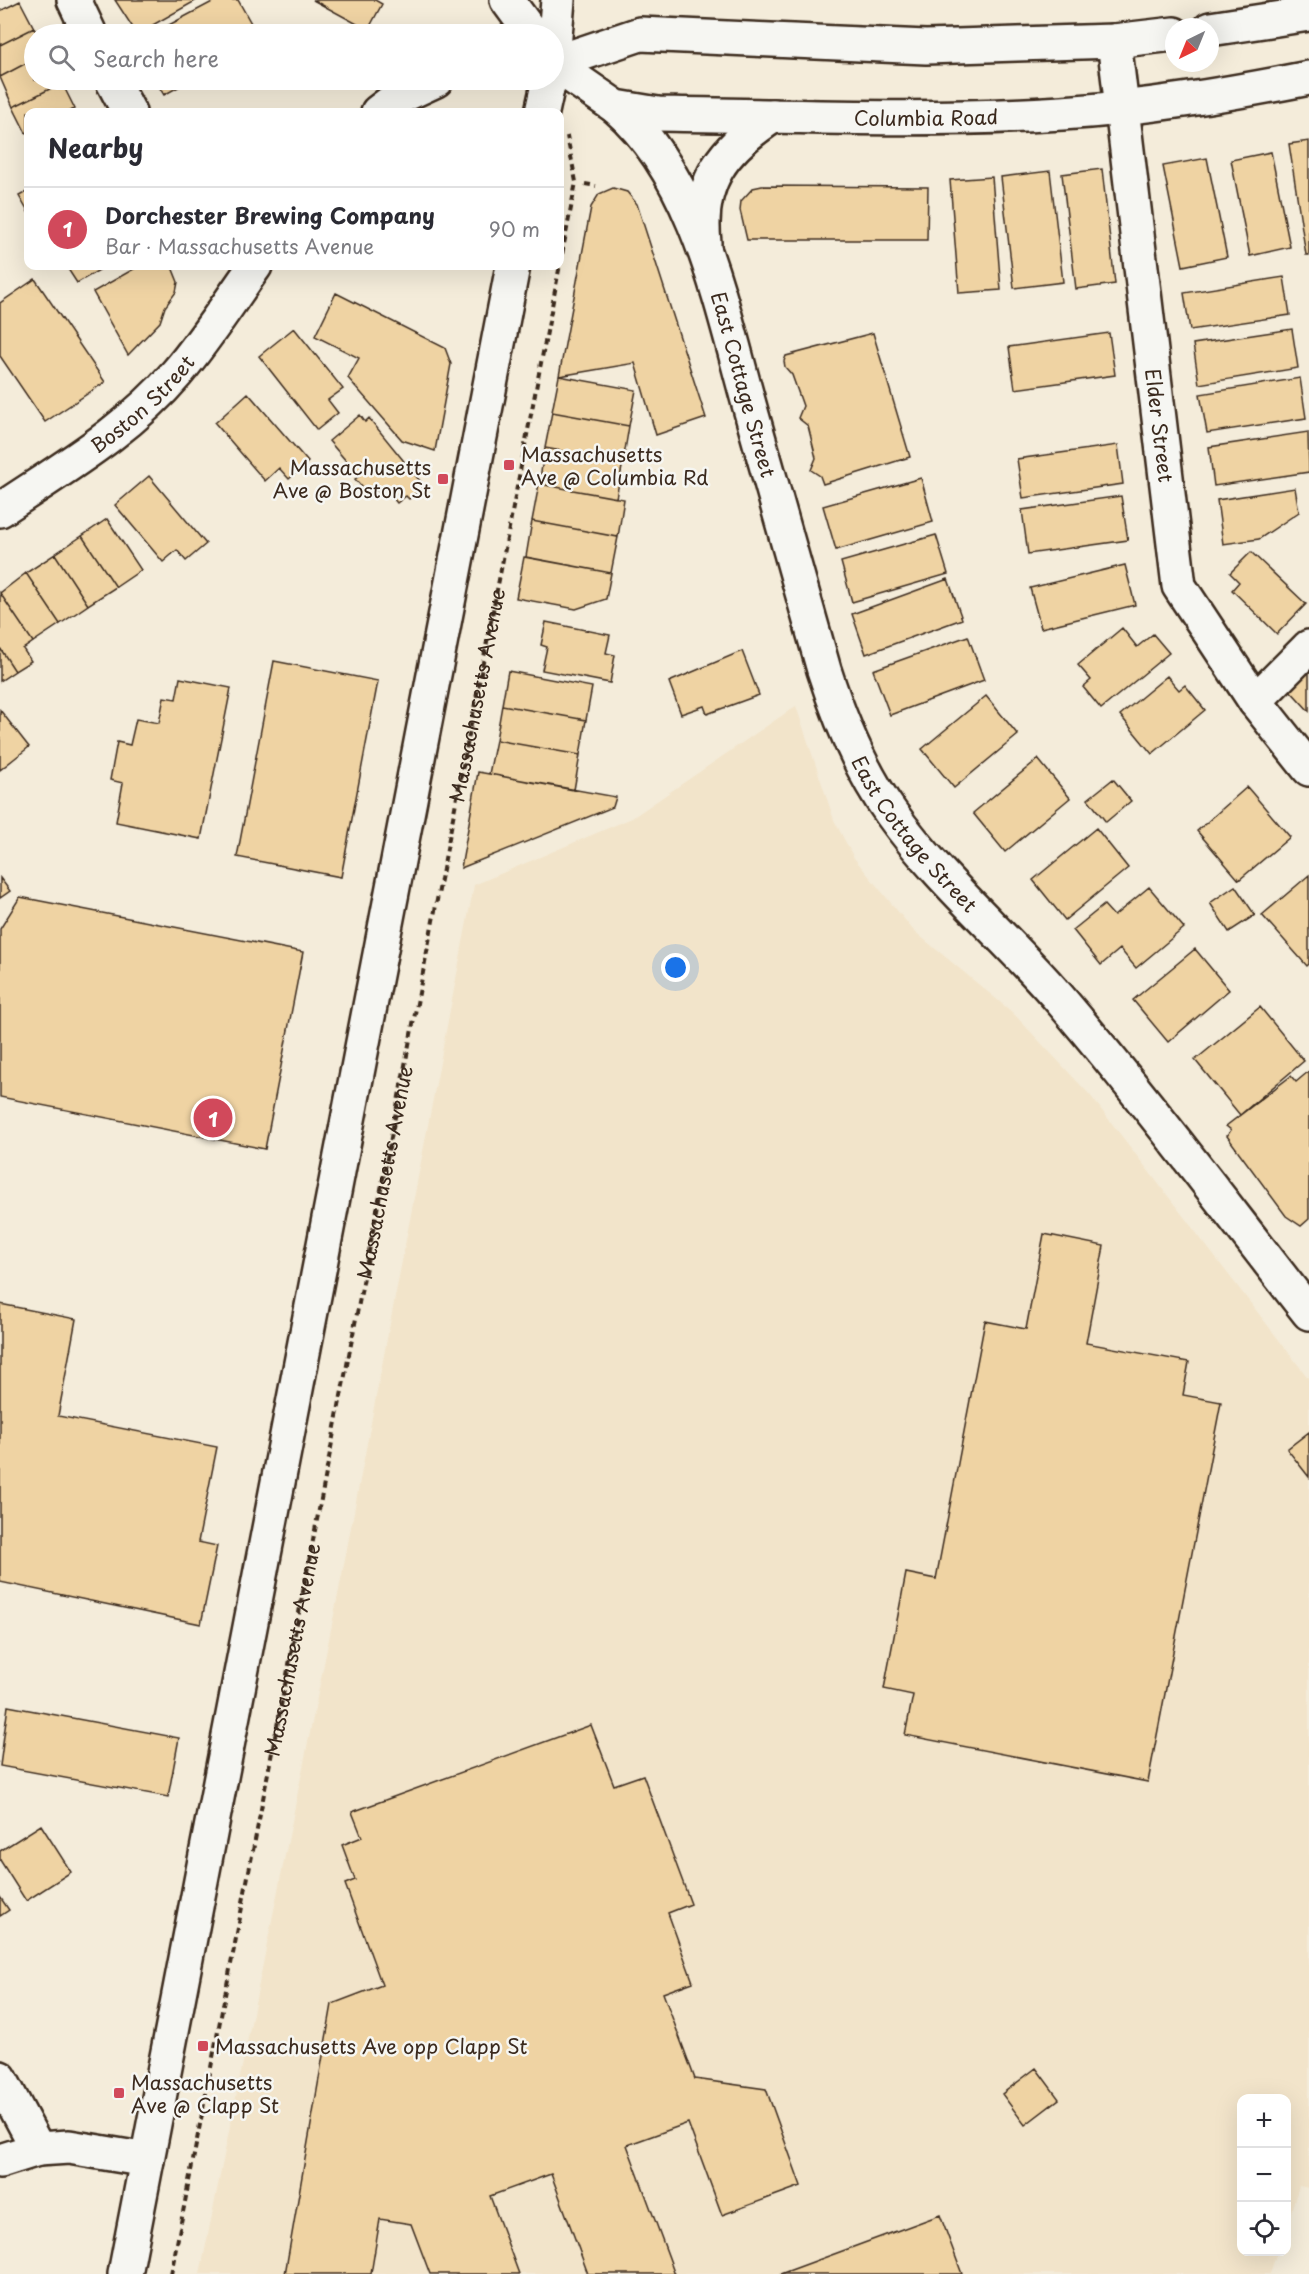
<!DOCTYPE html>
<meta charset="utf-8">
<style>
body{margin:0;font-family:"Playpen Sans",sans-serif;background:#f2f2f3;color:#2b2b33}
.controls{position:absolute;right:18px;bottom:18px;display:grid;overflow:hidden;border-radius:12px;box-shadow:0 6px 24px #0002}
.controls button{width:54px;height:54px;display:grid;place-items:center;padding:0;border:0;border-bottom:2px solid #e1e1e2;background:#fff;color:#2b2b33;font:30px sans-serif}
.compass{position:absolute;left:1165px;top:18px;width:54px;height:54px;border-radius:50%;background:#fff;box-shadow:0 6px 24px #0002;rotate:223deg}
.you{position:absolute;left:676px;top:968px;width:21px;height:21px;margin:-15px;border:4px solid #fff;border-radius:50%;background:#1a73e8;box-shadow:0 0 0 9px #1a73e833}
.badge{display:grid;place-items:center;width:39px;height:39px;border-radius:50%;background:#d1495b;color:#fff;font-size:20px;font-weight:700}
.pin{position:absolute;translate:-50% -50%;border:3px solid #fff;box-shadow:0 2px 6px #0006}
.list{margin:0;padding:0;list-style:none}
h2{display:flex;justify-content:space-between;align-items:center;height:78px;margin:0;padding:0 24px;font-size:26px}
h2 small{font-size:20px;font-weight:400;color:#7c7c81}
.list li{display:grid;grid-template-columns:39px 1fr auto;gap:18px;align-items:center;box-sizing:border-box;height:84px;padding:0 24px;border-top:2px solid #e1e1e2}
.list b{display:block;font-size:22px;white-space:nowrap}
.list p{margin:0;font-size:20px;white-space:nowrap;color:#7c7c81}
.list em{font-size:20px;font-style:normal;color:#7c7c81}
.icon{flex:none;width:33px;height:33px;fill:none;stroke:currentColor;stroke-width:2;stroke-linecap:round;stroke-linejoin:round}
.map{position:relative;flex:none;width:1309px;height:2274px;overflow:hidden}
.search{position:absolute;background:#fff;box-shadow:0 6px 24px #0002;left:24px;top:24px;width:540px;height:66px;display:flex;align-items:center;gap:15px;box-sizing:border-box;padding:0 21px;border-radius:33px;color:#7c7c81;font-size:22px}
.panel{position:absolute;background:#fff;box-shadow:0 6px 24px #0002;left:24px;top:108px;width:540px;height:162px;border-radius:12px}
.map>svg:first-child{display:block}
</style>
<div class="map">
<svg width="1309" height="2274" viewBox="0 0 1309 2274">
<rect width="100%" height="100%" fill="#f4ecda"/>
<filter id="ink" filterUnits="userSpaceOnUse"><feTurbulence type="fractalNoise" baseFrequency=".0167" numOctaves="2"/><feDisplacementMap in="SourceGraphic" scale="12" xChannelSelector="R" yChannelSelector="G"/><feConvolveMatrix kernelMatrix="1 2 1 2 8 2 1 2 1" color-interpolation-filters="sRGB"/></filter>
<g filter="url(#ink)">
<path fill="#f2e4ca" d="M796,706L834,820L854,858L914,931L1012,1012L1090,1095L1309,1379V2188L1299,2186L1287,2224L1286,2098H1242V2252H1277L1270,2274H200L339,1590L474,885L632,818Z"/>
<path fill="#efd3a3" stroke="#3b2a1e" stroke-width="1.5" d="M115,0H197L137,34Z
M216,0H238L257,34H152Z
M313,0H375L382,4L368,30Z
M20,1L34,28L0,45V11Z
M34,28L37,34H34V59L0,77V45Z
M34,59V80H60L62,83L13,107L0,77Z
M155,80H191L164,95Z
M62,83L75,109L67,112H28V132L26,133L13,107Z
M1309,141V255H1306L1289,144Z
M1271,152L1290,247L1250,256L1231,160Z
M1207,158L1227,257L1183,266L1163,166Z
M1102,169L1115,284L1076,289L1062,174Z
M1050,171L1063,282L1014,288L1001,177Z
M992,177L1001,290L959,293L950,180Z
M762,186L928,187L927,240H747L740,210L741,201L753,188Z
M613,188L627,192L637,204L706,418L656,435L635,363L559,376L591,207L599,194Z
M28,191V212L19,196Z
M66,266H106L77,283Z
M139,266H174L172,267L178,282L176,292L165,307L160,322L128,355L93,292Z
M1284,277L1290,315L1190,330L1184,293Z
M35,279L105,382L45,422L0,356V303Z
M336,293L445,348L451,364L435,451L402,440L348,378L359,358L315,336Z
M294,328L343,389L328,400L338,413L317,430L259,356Z
M1292,329L1298,368L1199,384L1193,344Z
M873,333L910,457L823,484L820,476L811,470L816,458L808,426L798,418L803,406L792,375L785,367L784,361L786,356Z
M1109,333L1115,375L1015,389L1009,347Z
M559,376L636,390L629,426L552,412Z
M1300,378L1306,418L1207,433L1200,394Z
M248,393L308,462L289,479L279,468L265,481L215,423Z
M552,412L629,426L623,462L545,448Z
M360,415L365,422L369,418L424,486L409,499L406,496L397,503L383,486L371,497L355,479L359,476L329,441Z
M1308,432L1309,472L1214,486L1209,447Z
M1118,445L1123,484L1023,498L1017,459Z
M545,448L623,462L616,498L539,484Z
M149,476L206,544L186,561L177,550L163,562L115,505Z
M921,478L933,522L836,550L823,506Z
M539,484L624,499L618,537L532,521Z
M1295,488L1299,512L1259,539L1223,544L1217,500Z
M1121,496L1128,540L1028,554L1022,510Z
M107,519L141,570L116,587L82,536Z
M532,521L618,537L611,573L526,557Z
M936,535L948,574L852,602L841,562Z
M82,536L116,587L88,605L55,554Z
M1251,552L1306,604L1277,634L1232,590L1239,582L1230,573Z
M55,554L88,605L60,624L26,573Z
M524,557L611,573L606,599L576,609L516,598Z
M1125,565L1135,605L1041,628L1030,588Z
M26,573L60,624L33,642L0,593Z
M948,579L962,619L866,654L852,614Z
M0,593L33,642L23,649L31,661L15,671L0,648Z
M546,622L610,635L606,653L615,655L610,683L542,670L547,647L541,645Z
M1122,628L1137,647L1153,634L1169,653L1101,709L1083,687L1091,680L1078,665Z
M968,636L984,680L890,715L873,670Z
M0,648L15,671L0,681Z
M742,651L759,695L707,714L704,706L681,714L669,682Z
M274,661L378,681L341,877L237,857Z
M1309,666V711L1287,687Z
M508,671L592,687L586,720L502,705Z
M1167,676L1179,690L1185,685L1205,710L1152,754L1120,715Z
M180,678L231,688L201,839L116,822L123,783L110,780L117,742L130,745L136,719L159,723L164,697L176,699Z
M986,696L1018,735L954,788L922,749Z
M502,705L586,720L580,755L496,740Z
M0,710L29,747L0,770Z
M496,740L580,755L574,790L489,774Z
M1038,759L1070,798L1005,852L973,813Z
M478,772L616,797L613,807L461,868Z
M1113,779L1131,801L1106,822L1088,799Z
M1247,787L1290,837L1239,880L1197,831Z
M1096,828L1128,868L1065,920L1033,880Z
M1309,875V964L1307,966L1262,915Z
M0,878L10,891L0,898Z
M1235,886L1255,915L1229,932L1210,903Z
M1149,887L1184,928L1136,968L1120,949L1101,965L1073,930L1104,905L1114,916Z
M20,897L303,952L265,1149L0,1097V929Z
M1195,949L1229,990L1168,1042L1133,1000Z
M1260,1007L1304,1061L1240,1115L1195,1060Z
M1309,1071V1219L1301,1226L1286,1216L1227,1136L1231,1130L1226,1126L1291,1076L1296,1082Z
M1044,1234L1104,1246L1086,1343L1189,1362L1183,1395L1221,1402L1148,1782L905,1735L913,1695L884,1689L906,1573L936,1579L985,1321L1026,1329Z
M0,1304L76,1319L58,1416L217,1447L198,1542L217,1546L201,1624L0,1582Z
M1309,1432V1477L1287,1449Z
M8,1706L179,1738L168,1797L0,1766Z
M591,1725L614,1785L643,1775L691,1904L668,1913L693,1982L663,1993L695,2079L766,2089L801,2186L722,2215L688,2123L627,2145L675,2274H588L551,2174L490,2196L519,2274H430L411,2224L380,2219L371,2274H285L332,2004L382,1985L345,1884L355,1880L342,1845L362,1837L352,1812Z
M41,1825L71,1872L26,1901L0,1860V1851Z
M0,1897L9,1910L0,1916Z
M1036,2068L1059,2099L1025,2125L1002,2094Z
M940,2215L962,2274H780Z"/>
<g fill="none" stroke-linecap="round" stroke-linejoin="round">
<defs>
<g id="minor">
<path d="M74,0L90,34"/>
<path id="s2" d="M1114,41L1179,586L1255,701L1309,769"/>
<path d="M112,80L129,112"/>
<path id="s3" d="M616,107C699,178 723,314 752,415C776,500 800,585 824,670C840,720 860,770 891,813C941,883 1009,939 1064,1004C1149,1104 1228,1210 1309,1313"/>
<path d="M704,243C697,181 724,148 773,116"/>
<path d="M1255,701L1309,647"/>
<path d="M0,2078L38,2149L69,2147L147,2160"/>
<path d="M0,2161L38,2149"/>
</g>
<g id="major">
<path d="M507,0L532,34"/>
<path d="M1210,29L1309,14"/>
<path d="M554,48L558,0"/>
<path d="M554,63L640,34L926,47L1114,41L1174,34"/>
<path id="s4" d="M554,64L616,107L658,114C793,116 928,122 1062,113C1145,108 1227,94 1309,78"/>
<path d="M378,112L395,99L436,80"/>
<path d="M542,112L549,80"/>
<path id="s5" d="M0,510C61,469 129,430 177,373C206,339 230,301 255,266"/>
<path d="M125,2274L513,266"/>
</g>
</defs>
<use href="#minor" stroke="#3b2a1e" stroke-width="38"/>
<use href="#major" stroke="#3b2a1e" stroke-width="38"/>
<g stroke="#3b2a1e" stroke-width="4" stroke-dasharray="6 4.5" stroke-linecap="butt">
<path d="M585,184L596,186"/>
<path id="s1" d="M171,2274L576,182L567,136"/>
</g>
<use href="#minor" stroke="#f6f6f2" stroke-width="33"/>
<use href="#major" stroke="#f6f6f2" stroke-width="33"/>
</g>
</g>
<g fill="#d1495b" stroke="#f6f6f2" stroke-width="2">
<rect x="503" y="459" width="12" height="12" rx="3"/>
<rect x="437" y="473" width="12" height="12" rx="3"/>
<rect x="197" y="2040" width="12" height="12" rx="3"/>
<rect x="113" y="2087" width="12" height="12" rx="3"/>
</g>
<g text-anchor="middle" dominant-baseline="central" stroke-width="5" stroke-linejoin="round" paint-order="stroke">
<g font-size="20" fill="#3b2a1e" stroke="#f6f6f2">
<text stroke="none"><textPath href="#s4" startOffset="386">Columbia Road</textPath></text>
<text stroke="none"><textPath href="#s3" startOffset="310">East Cottage Street</textPath></text>
<text stroke="none"><textPath href="#s5" startOffset="178">Boston Street</textPath></text>
<text stroke="none"><textPath href="#s2" startOffset="387">Elder Street</textPath></text>
<text stroke="none"><textPath href="#s1" startOffset="1608">Massachusetts Avenue</textPath></text>
<text stroke="none"><textPath href="#s3" startOffset="796">East Cottage Street</textPath></text>
<text stroke="none"><textPath href="#s1" startOffset="1122">Massachusetts Avenue</textPath></text>
<text stroke="none"><textPath href="#s1" startOffset="636">Massachusetts Avenue</textPath></text>
</g>
<g font-size="20" fill="#3b2a1e" stroke="#f6f6f2" text-anchor="start">
<text x="521" y="454">Massachusetts<tspan x="521" dy="23">Ave @ Columbia Rd</tspan></text>
<text x="431" y="467" text-anchor="end">Massachusetts<tspan x="431" dy="23">Ave @ Boston St</tspan></text>
<text x="215" y="2046">Massachusetts Ave opp Clapp St</text>
<text x="131" y="2082">Massachusetts<tspan x="131" dy="23">Ave @ Clapp St</tspan></text>
</g>
</g>
</svg>
<div class="controls">
<button>+</button>
<button>−</button>
<button><svg class="icon" aria-label="locate" viewBox="0 0 24 24"><circle cx="12" cy="12" r="6"/><path d="M12 2v4M12 18v4M2 12h4M18 12h4"/></svg></button>
</div>
<svg class="compass" viewBox="-18 -18 36 36"><path d="M0-13l5 13h-10z" fill="#e53935"/><path d="M0 13l5-13h-10z" fill="#7c7c81"/></svg>
<div class="you"></div>
<div class="pin badge" style="left:213px;top:1118px">1</div>
<div class="search"><svg class="icon" aria-label="search" viewBox="0 0 24 24"><circle cx="10" cy="10" r="6"/><path d="M15 15l6 6"/></svg>Search here</div>
<section class="panel">
<h2>Nearby<small></small></h2>
<ul class="list">
<li><span class="badge">1</span><div><b>Dorchester Brewing Company</b><p>Bar · Massachusetts Avenue</p></div><em>90 m</em></li>
</ul>
</section>
</div>
